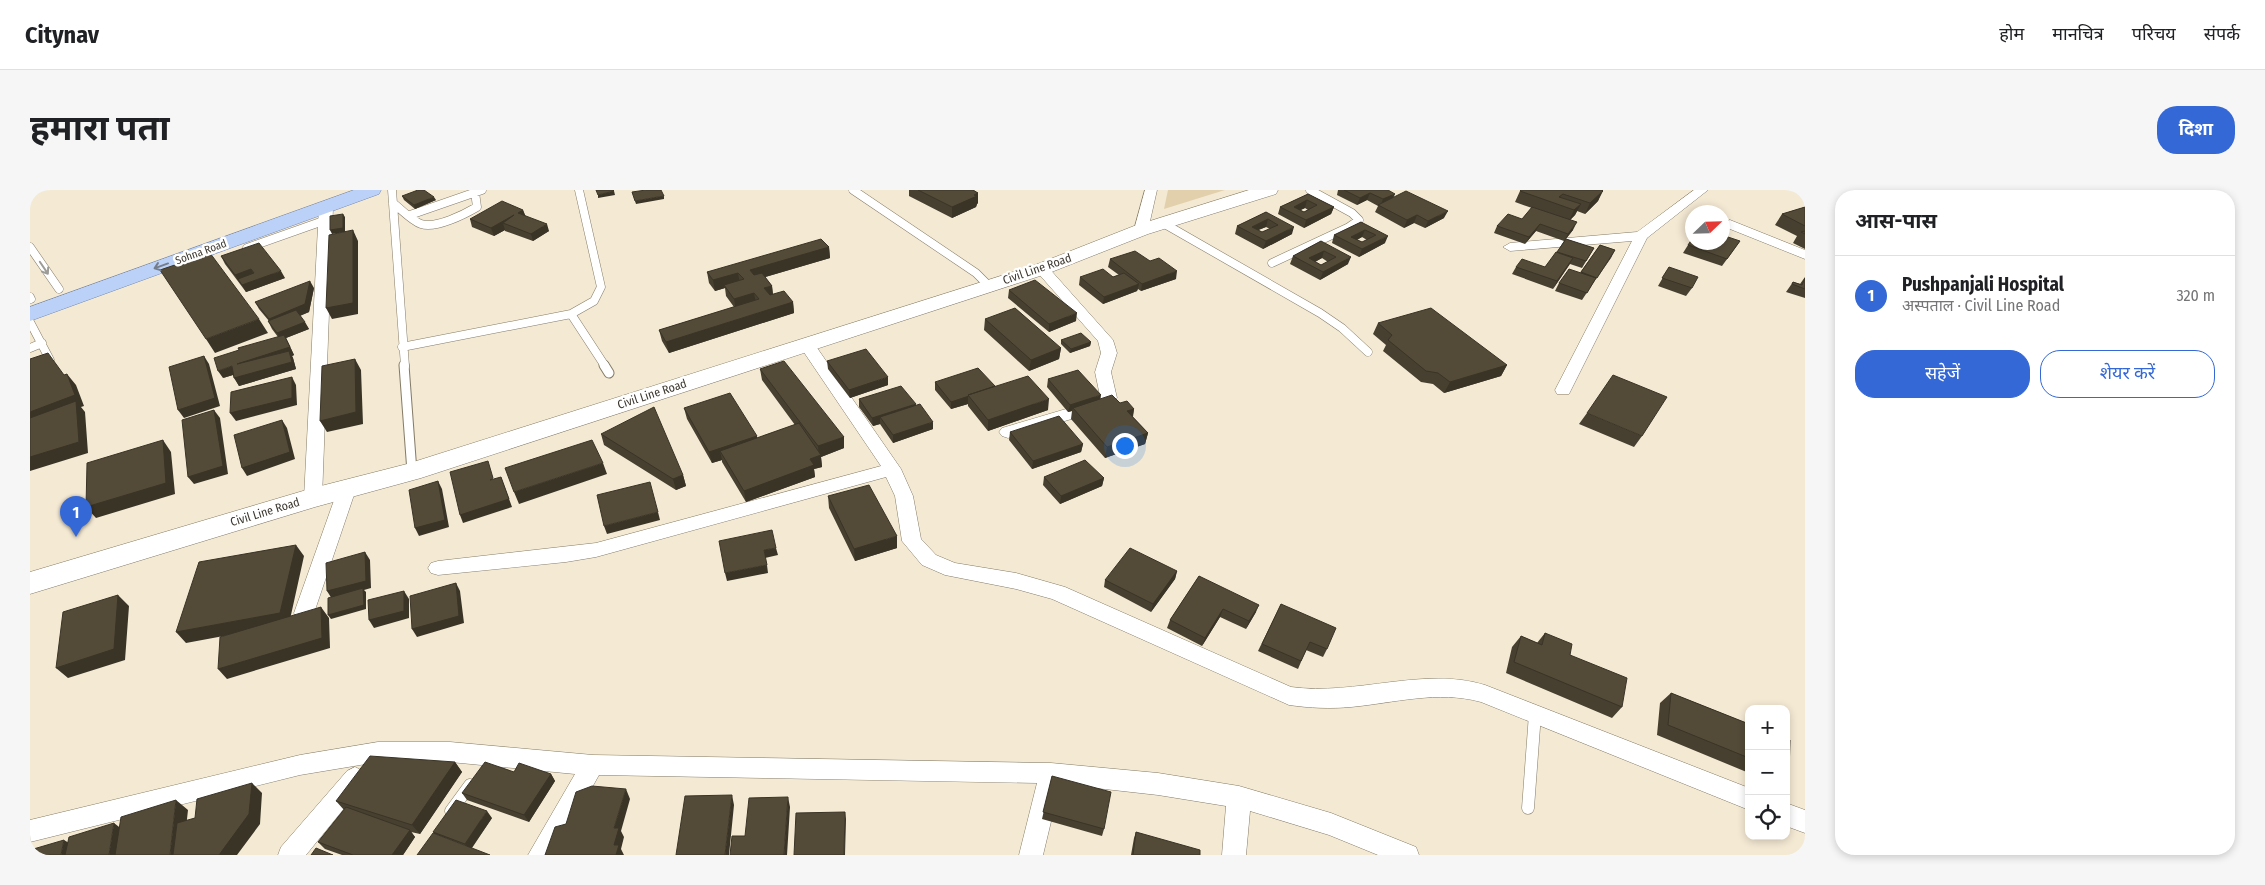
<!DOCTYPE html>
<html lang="hi">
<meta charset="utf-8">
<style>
body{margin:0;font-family:"Fira Sans Condensed","Noto Sans Devanagari",sans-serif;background:#f6f6f6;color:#202124}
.controls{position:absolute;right:15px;bottom:15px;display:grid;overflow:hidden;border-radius:10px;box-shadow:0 2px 8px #0003}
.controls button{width:45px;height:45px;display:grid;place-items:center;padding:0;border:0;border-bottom:1px solid #e0e0e0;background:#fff;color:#202124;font:25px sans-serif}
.compass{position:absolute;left:1655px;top:15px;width:45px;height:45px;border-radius:50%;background:#fff;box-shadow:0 2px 8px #0003;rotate:67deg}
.you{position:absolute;left:1094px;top:255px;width:18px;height:18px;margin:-12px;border:4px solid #fff;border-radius:50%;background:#1a73e8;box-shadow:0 0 0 8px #1a73e833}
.badge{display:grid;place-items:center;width:32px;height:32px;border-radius:50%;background:#3468d7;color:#fff;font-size:16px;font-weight:700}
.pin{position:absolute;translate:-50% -41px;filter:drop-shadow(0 1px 2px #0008)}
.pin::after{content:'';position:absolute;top:26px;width:18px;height:15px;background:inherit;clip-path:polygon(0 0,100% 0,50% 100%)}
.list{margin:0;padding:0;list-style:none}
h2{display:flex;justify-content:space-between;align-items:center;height:65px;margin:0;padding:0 20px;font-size:21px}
h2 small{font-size:16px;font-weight:400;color:#757577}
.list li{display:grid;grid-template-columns:32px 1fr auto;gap:15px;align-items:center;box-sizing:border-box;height:80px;padding:0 20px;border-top:1px solid #e0e0e0}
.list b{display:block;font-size:19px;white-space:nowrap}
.list p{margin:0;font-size:16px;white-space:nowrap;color:#757577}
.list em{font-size:16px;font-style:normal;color:#757577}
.actions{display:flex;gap:10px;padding:15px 20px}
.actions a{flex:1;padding:11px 0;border:1px solid #3468d7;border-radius:20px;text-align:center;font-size:18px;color:#3468d7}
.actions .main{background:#3468d7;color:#fff}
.icon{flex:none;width:28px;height:28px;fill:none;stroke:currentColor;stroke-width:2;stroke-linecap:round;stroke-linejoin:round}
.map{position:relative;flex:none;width:1775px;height:665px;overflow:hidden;border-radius:20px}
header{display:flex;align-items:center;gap:30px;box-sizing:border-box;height:70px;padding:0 25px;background:#fff;border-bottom:1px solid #e0e0e0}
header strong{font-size:24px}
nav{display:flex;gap:28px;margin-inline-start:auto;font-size:18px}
.intro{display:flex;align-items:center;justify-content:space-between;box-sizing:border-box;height:120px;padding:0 30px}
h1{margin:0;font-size:35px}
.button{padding:12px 22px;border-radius:20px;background:#3468d7;color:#fff;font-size:18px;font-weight:700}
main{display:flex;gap:30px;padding:0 30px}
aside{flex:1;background:#fff;border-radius:20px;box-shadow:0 2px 8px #0003}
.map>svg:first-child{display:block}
</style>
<header>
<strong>Citynav</strong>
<nav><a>होम</a><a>मानचित्र</a><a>परिचय</a><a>संपर्क</a></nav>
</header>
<div class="intro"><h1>हमारा पता</h1><a class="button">दिशा</a></div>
<main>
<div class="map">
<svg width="1775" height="665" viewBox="0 0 1775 665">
<rect width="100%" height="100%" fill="#f4e9d3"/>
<path fill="#e2d0ac" d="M1138,0H1195L1134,19Z"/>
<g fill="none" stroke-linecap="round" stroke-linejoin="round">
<defs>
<path id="lane-far2" d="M362,0L375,176
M823,0L946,83L958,95
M363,13C371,19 382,31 391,34C406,39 435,24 447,17L445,2
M380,25L452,0
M1133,33L1290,123L1312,138L1338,162
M0,57L29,99
M217,58L296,30
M1242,73L1319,37L1329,30L1322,23L1280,0
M0,107L1,109
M541,124L575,176
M0,132L20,170
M372,157L541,124L564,111L571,97L549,0
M0,158L12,153"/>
<path id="lane-far1" d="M374,175L382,282
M574,175L579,183"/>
<path id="lane" d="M1498,618L1505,524
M421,621L440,595"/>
<path id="street" d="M1115,0H1127L1118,40L1111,44L1104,40Z
M1664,0H1678L1617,48L1539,204H1527L1525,200L1602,51L1480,61L1473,57L1480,53L1607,42Z
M296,13L303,17L292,308L289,313L283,315L277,313L274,308L289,17Z
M1700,30L1775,60V69L1695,37L1693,34Z
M1012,75L1017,76L1083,150L1087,163L1081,182L1087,208L1075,219L978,248L972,246L969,242L972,238L1063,211L1070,206L1065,182L1071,163L1068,151L1007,82L1005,79L1007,76Z
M777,150L783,152L871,279L883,306L891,349L906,365L925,373L986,383L1035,397L1261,497C1326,506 1394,476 1455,495L1719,598V620L1451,512C1408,500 1364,513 1321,517C1300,519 1280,518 1259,515L1022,409L986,399L915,385L892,375L872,351L865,306L856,287L566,367L536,372L408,385L401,383L398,378L401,373L408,371L566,353L851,276L769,155L771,152Z
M317,293L323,294L326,299L284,423L281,429L274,431L267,429L264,423L308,299L311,294Z
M348,552H420L563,565L1021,573L1128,583L1209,596L1301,623L1386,657L1389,665H1348L1299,645L1220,621L1216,665H1192L1196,616L1128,605L1030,594L1013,665H989L1007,593L569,585L524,665H498L545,584L420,572H348L270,585L0,652V630L270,565Z
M325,577L333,581L337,588L333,595L276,665H248L251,657L317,581Z
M1756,613L1775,620V643L1756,636Z"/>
<path id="secondary" d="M1219,0H1248L1246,4L1118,44L1019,83L391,288L285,317L0,404V382L283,298L377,274L1005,75L1104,36Z"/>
<path id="primary" d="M324,0H351L349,4L0,131V117Z"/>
</defs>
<use href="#lane-far2" stroke="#857b67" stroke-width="9"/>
<use href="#lane-far1" stroke="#857b67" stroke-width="11"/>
<use href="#lane" stroke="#857b67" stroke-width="13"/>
<use href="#street" stroke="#857b67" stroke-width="1"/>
<use href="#secondary" stroke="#857b67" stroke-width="1"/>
<use href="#primary" stroke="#7388af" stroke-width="1"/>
<use href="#lane-far2" stroke="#fff" stroke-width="8"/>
<use href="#lane-far1" stroke="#fff" stroke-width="9"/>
<use href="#lane" stroke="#fff" stroke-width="12"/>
<use href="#street" fill="#fff" fill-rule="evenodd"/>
<use href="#secondary" fill="#fff" fill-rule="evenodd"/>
<use href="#primary" fill="#bcd1f8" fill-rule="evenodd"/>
</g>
<path fill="#474030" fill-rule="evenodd" d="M879,0H943L948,3V13L947,14L946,17L922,28L879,6Z
M1308,0H1358L1363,8L1414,28L1395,38L1384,33L1374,38L1345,22L1348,16L1337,10L1327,15L1307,5Z
M1572,0L1568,11L1555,24L1547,21L1545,25L1540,30L1543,40L1536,49L1564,58L1552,78L1540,74L1523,99L1482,84L1486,77H1515L1527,62L1534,51L1506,41L1495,54L1464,43L1467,36L1492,29L1502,18L1485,12L1490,1Z
M1278,4L1304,17L1301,24L1274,38L1248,24L1250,17ZM1275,18L1278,20L1274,22L1270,20Z
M372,6L406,10L385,19L374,10Z
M1775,17V59L1763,53L1767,46L1745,35L1752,24Z
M493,20L495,26L519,41L503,51L475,41V40L464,46L442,37L440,29Z
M1236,22L1262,44L1233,59L1205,44L1207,36ZM1236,37L1240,39L1232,42L1228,40Z
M1331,32L1355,53L1329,67L1302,53L1304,45ZM1332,47L1337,50L1332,52L1327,50Z
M1291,51L1318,74L1290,90L1260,74L1263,66ZM1292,68L1298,72L1291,75L1285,72Z
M1710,51L1692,76L1653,63L1658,55Z
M1570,55L1585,60L1552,110L1525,101L1529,93L1550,83Z
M799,57L800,68L735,87L742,96L743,104L763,112L764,123L639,163L632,151L629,140L704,117L696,106L695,98L685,101L679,93L677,82Z
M191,66L255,88L216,102L195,74Z
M1080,69L1120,71L1146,89L1111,101L1108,99L1107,101L1073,114L1049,95L1050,87H1083L1089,85L1078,77Z
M1639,77L1662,98L1656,106L1628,96Z
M1775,87V108L1756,102L1763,92L1770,94Z
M284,98L279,122L270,126L279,139L256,148L264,165L262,166L263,168L266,179L209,196L203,185L193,188L248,147L242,139L238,131H239L229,119L225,112Z
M979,100L1046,131L1019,142L978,108Z
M955,129L1031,158L1029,169L999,181L954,140Z
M1348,133L1477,175L1471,186L1414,203L1403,194L1391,192L1353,161L1356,155L1343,144Z
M1031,150L1061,152L1060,156L1040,163L1031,154Z
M797,171L858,195L820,208L798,179Z
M730,179L814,247V258L791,267L792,277L784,279L785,287L716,312L692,272V270L682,273L657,229L654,218L727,246V248L765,235L732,190Z
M1018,189L1070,209L1090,213L1104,219L1103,227L1118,243L1115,254L1075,268L1041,229L1042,221L1038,222L1017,197Z
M905,192L965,196L1018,220L958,241L938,216V214L921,219L905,200Z
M829,209L886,216L903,239L863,253L850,234L843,236L829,217Z
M1557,223L1612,246L1604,257L1549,234Z
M980,242L1053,254L1051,262L1002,279L979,250Z
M571,244L653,285L656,296L646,300L574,255Z
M1014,287L1074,288L1072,296L1030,314L1013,295Z
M798,306L867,358L825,371L799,318Z
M1147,381L1145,389L1121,422L1074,397L1075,390Z
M1169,386L1226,422L1216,439L1190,427L1172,456L1137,438L1140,430Z
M1251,414L1297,459L1293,467L1276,460L1268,479L1228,461Z
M1515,443L1540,465L1592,517L1582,528L1476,483L1482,457L1491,446L1507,453Z
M1641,503L1719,534V583L1627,545L1630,513Z
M425,572L432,582L390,644L381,642L385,647L373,665H312L295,659L288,652L314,620L306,611Z
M484,582L521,584L525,591L499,632L437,610L432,603Z
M1022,586L1074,639L1072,646L1012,629Z
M462,628L442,658L405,644L403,642Z
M1106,642L1170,665H1101L1104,648Z"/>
<path fill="#3a3427" d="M584,1L585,5L568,8V5Z
M1573,1L1568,11L1555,24L1560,13Z
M948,3V13L947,14L946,17L922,28V17Z
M1340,3L1337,10L1327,15L1330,8Z
M1365,4L1362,11L1350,17L1353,9Z
M634,6V9L606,14L605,11Z
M404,7L406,10L385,19L384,15Z
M1277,10L1275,18L1263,24L1264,17Z
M1551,14L1545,25L1539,31L1544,20Z
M1304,17L1301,24L1274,38L1276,30Z
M493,20L496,27L488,23Z
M1418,21L1414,28L1395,38L1398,31Z
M313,24L315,27V42L302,44L300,40Z
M484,25L473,33L475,40L464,46L461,38Z
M1387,25L1384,33L1374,38L1377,30Z
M1238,29L1236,37L1221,43L1222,37Z
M1547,32L1543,40L1534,51L1538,44Z
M517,34L519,41L503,51L501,44Z
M1510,34L1506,41L1495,54L1499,47Z
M1264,37L1262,44L1233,59L1236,51Z
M323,40L328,51V124L302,129L296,118Z
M1335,40L1332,47L1320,53L1321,47Z
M1358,46L1355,53L1329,67L1332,59Z
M799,57L800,68L722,91L720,80Z
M1585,60L1581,68L1562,95L1567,88Z
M1294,61L1292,68L1279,75V68Z
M1321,67L1318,74L1290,90L1293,82Z
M1543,68L1539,75L1523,99L1527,91Z
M221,79L225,87L208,89L209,92L205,85Z
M251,81L255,88L216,102L212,95Z
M1147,81L1146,89L1111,101L1112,94Z
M708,83L710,94L694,95L695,98L685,101L683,90Z
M280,91L284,98L279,122L243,136L239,129Z
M1109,94L1107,101L1073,114L1074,107Z
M742,96L743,107L736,109L734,98Z
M724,103L726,114L706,120L704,109Z
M763,112L764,123L639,163L636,152Z
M1047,123L1046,131L1019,142V134Z
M229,129L238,143L185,163L176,149Z
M275,132L279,139L256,148L264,165L262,166L263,168L266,179L209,196L204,188L207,174L251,150L247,143Z
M1061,152L1060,156L1040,163L1041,159Z
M1031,158L1029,169L999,181L1001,170Z
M174,166L179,174L190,216L154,228L148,220Z
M325,169L331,180L333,234L297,242L290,231Z
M1477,175L1471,186L1414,203L1420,192Z
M202,176L206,184L193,188L188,181Z
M37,184L46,195L54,216L51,217L55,222L58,263L0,281V222L39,190Z
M262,187L266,195L267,215L206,231L200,223Z
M858,187V195L820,208L819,200Z
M1071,205L1070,213L1043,218L1042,221L1038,222L1040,215Z
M938,206V214L921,219V212Z
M1019,209L1018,220L958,241V230Z
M886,214V222L850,227V234L843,236L842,228Z
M1104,219L1102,230L1097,221Z
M184,220L190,228L198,284L164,294L158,287Z
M252,230L257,238L265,269L217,286L212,278Z
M903,232V239L863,253V245Z
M1118,243L1115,254L1075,268L1077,257Z
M727,246L728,257L690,261L692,270L682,273L679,262Z
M814,247V258L791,267L792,277L784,279L785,287L716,312L714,301L780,269L789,266L788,256Z
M133,250L141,262L145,304L66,328L56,317Z
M1053,254L1051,262L1002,279L1003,271Z
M573,273L577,284L489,314L484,302Z
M653,285L656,296L646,300L643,289Z
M471,287L482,317L433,333L430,325Z
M1074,288L1072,296L1030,314L1031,306Z
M408,291L412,299L419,337L389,346L385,338Z
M628,322L630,330L577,344L574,336Z
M867,346V358L825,371L824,359Z
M266,355L274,366L259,434L156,453L146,442Z
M746,358L748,365L735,368L734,360Z
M335,362L340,370L341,398L334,400L336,402V419L301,429L298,425L302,409L297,401Z
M737,375L738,383L697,391L695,383Z
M1147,381L1145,389L1121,422L1123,414Z
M426,393L430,401L434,433L387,447L382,439Z
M374,401L379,409V428L344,438L339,430Z
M88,405L99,416L95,470L38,488L26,478Z
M1229,415L1226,422L1216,439L1219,431Z
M291,417L299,428L300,458L197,489L188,479Z
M1193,419L1190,427L1172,456L1175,448Z
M425,572L432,582L390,644L382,635Z
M521,584L525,591L499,632L494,625Z
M222,593L232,603L230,634L207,665H189Z
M596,599L600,609L591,641L594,647L591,659L594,665H586L584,655V638Z
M702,605L704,615L699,665H695Z
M758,607L760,617L757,665H754Z
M146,610L158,620L153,665H140Z
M457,621L462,628L440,660L435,654Z
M815,622L816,629L815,665H814Z
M84,633L93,640L89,665H79Z
M380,640L385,647L373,665H362Z
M34,650L44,656L42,665H31Z"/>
<path fill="#534a38" stroke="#3a3427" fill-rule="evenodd" d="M388,0H394L404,7L384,15L372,6Z
M566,0H583L584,1L568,5Z
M616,0H631L634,6L605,11L602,2Z
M888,0H943L948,3L944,5L947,6L922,17Z
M1314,0H1358L1365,4L1353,9L1340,3L1330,8Z
M1491,0H1572L1573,1L1560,13L1533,4L1529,7L1551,14L1544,20L1490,1Z
M1376,1L1418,21L1398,31L1387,25L1377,30L1348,15Z
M1278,4L1304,17L1276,30L1250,17ZM1277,10L1287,15L1274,22L1264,17Z
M472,11L493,20L488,23L517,34L501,44L473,33L484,25L461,38L440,29Z
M1502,17L1547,32L1538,44L1510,34L1499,47L1467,36L1478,24L1492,29Z
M1775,17V36L1752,24Z
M1236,22L1264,37L1236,51L1207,36ZM1238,29L1248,35L1232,42L1222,37Z
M313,24V38L300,40V26Z
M1331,32L1358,46L1332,59L1304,45ZM1335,40L1346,45L1332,52L1321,47Z
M323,40V113L296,118L299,45Z
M1775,41V44L1771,42Z
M1692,45L1710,51L1697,69L1658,55L1662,49V52H1692Z
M791,49L799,57L720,80L724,85L732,83L742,96L734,98L740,105L754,101L763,112L636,152L629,140L729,109L724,103L704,109L694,95L714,89L708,83L683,90L677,82Z
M1536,49L1564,58L1556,71L1527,62Z
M1291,51L1321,67L1293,82L1263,66ZM1294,61L1306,67L1291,75L1279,68Z
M229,53L251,81L212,95L208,89L224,83L221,79L205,85L191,66Z
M1570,55L1585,60L1567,88L1551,82Z
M1105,61L1120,71L1129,68L1147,81L1112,94L1080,69Z
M1526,62L1543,68L1527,91L1486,77L1492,69L1515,77Z
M180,63L229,129L176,149L130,80Z
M1639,77L1668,87L1662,98L1632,88Z
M1073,79L1083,87L1094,83L1109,94L1074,107L1050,87Z
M1539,79L1566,88L1557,103L1529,93Z
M1775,88V99L1762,94L1763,92L1772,95Z
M1005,90L1047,123L1019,134L979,100Z
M280,91L275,114L239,129L225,112Z
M985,118L1031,158L1001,170L955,129Z
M1401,118L1477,175L1420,192L1408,183L1396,181L1358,150L1362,145L1348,133Z
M266,120L275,132L247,143L238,131Z
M1051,143L1061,152L1041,159L1031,150Z
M254,145L260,157L207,174L259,161L262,172L204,188L202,176L188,181L184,168L209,160L208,158Z
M836,159L858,187L819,200L797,171Z
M18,163L34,185L37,184L45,205L0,222V169Z
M174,166L185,208L148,220L139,177Z
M325,169L326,222L290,231L292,176Z
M754,171L814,247L788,256L730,179Z
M948,178L965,196L938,205L939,206L921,212L905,192Z
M1048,180L1071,205L1040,215L1018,189Z
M1583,185L1637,207L1612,246L1557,223Z
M998,186L1019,209L958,230L938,205Z
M262,187V208L200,223L201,202Z
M871,196L886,214L842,228L829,209Z
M700,203L727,246L679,262L654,218Z
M1082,205L1090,213L1097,211L1104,219L1097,221L1118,243L1077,257L1043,218Z
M46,211L49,252L0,267V228Z
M890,214L903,232L863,245L850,227Z
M624,217L653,285L643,289L571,244Z
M184,220L193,276L158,287L152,230Z
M1029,226L1053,254L1003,271L980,242Z
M252,230L260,262L212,278L204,245Z
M769,233L791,265L780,269L784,275L714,301L690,261Z
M133,250L136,293L56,317L57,273Z
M562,250L573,273L484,302L475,278Z
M1055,270L1074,288L1031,306L1014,287Z
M458,271L463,288L460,290L471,287L479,309L430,325L420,282Z
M408,291L415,330L385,338L379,300Z
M620,292L628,322L574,336L567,305Z
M839,295L867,346L824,359L798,306Z
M742,340L746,358L734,360L737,375L695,383L689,351Z
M266,355L250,423L146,442L169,372Z
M1100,358L1147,381L1123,414L1075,390Z
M335,362L336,391L297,401L296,373Z
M1169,386L1229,415L1219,431L1193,419L1175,448L1140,430Z
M426,393L429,426L382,439L380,406Z
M333,398L334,415L298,425V408Z
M374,401V421L339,430L338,410Z
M88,405L84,459L26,478L33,422Z
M1251,414L1306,438L1297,459L1280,452L1271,471L1232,454Z
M291,417L292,448L188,479L190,447Z
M1515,443L1542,454L1540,465L1597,488L1592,517L1484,472L1491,446L1512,455Z
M1641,503L1719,534V568L1638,535Z
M1756,549L1760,550L1759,584L1756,583Z
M340,566L425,572L382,635L306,611Z
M455,572L484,582L489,573L521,584L494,625L432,603Z
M1022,586L1081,602L1074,639L1013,622Z
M222,593L219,624L189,665H143L147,633L165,628L167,609Z
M562,596L596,599L584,638H589L584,655H589L586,665H515L525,637L536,634L546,602Z
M702,605L695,665H646L655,606Z
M758,607L754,665H700L702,646H715L719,608Z
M146,610L140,665H85L91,627Z
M426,610L457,621L435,654L403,642Z
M316,617L380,640L362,665H323L288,652Z
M815,622L814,665H764L766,623Z
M84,633L79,665H35L39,647Z
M1106,642L1170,660V665H1103Z
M403,643L460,665H387Z
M34,650L31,665H0V660Z
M286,658L303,665H281Z"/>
<defs><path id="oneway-shaft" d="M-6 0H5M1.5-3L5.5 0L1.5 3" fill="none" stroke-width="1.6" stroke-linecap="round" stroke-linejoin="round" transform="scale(1.25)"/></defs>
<use stroke="#767d8a" href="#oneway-shaft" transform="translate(131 76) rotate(160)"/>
<use stroke="#9e9c98" href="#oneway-shaft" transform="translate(14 78) rotate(56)"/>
<g text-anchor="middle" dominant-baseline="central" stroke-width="5" stroke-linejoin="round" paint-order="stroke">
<g font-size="11" fill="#3d3930" stroke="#fff">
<text transform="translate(171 62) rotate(-20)">Sohna Road</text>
</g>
<g font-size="12" fill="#3d3930" stroke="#fff">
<text transform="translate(1007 79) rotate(-19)">Civil Line Road</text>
<text transform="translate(622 204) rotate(-18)">Civil Line Road</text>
<text transform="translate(235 322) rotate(-17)">Civil Line Road</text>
</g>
</g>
</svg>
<div class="controls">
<button>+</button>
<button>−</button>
<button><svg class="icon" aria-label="locate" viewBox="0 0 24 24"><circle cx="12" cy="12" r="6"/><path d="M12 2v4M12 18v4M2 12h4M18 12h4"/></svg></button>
</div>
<svg class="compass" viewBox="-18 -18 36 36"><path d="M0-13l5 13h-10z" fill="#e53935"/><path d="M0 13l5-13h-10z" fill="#757577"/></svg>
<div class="you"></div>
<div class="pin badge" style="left:46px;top:347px">1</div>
</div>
<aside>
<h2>आस-पास<small></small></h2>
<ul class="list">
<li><span class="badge">1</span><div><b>Pushpanjali Hospital</b><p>अस्पताल · Civil Line Road</p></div><em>320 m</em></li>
</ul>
<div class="actions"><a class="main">सहेजें</a><a>शेयर करें</a></div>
</aside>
</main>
